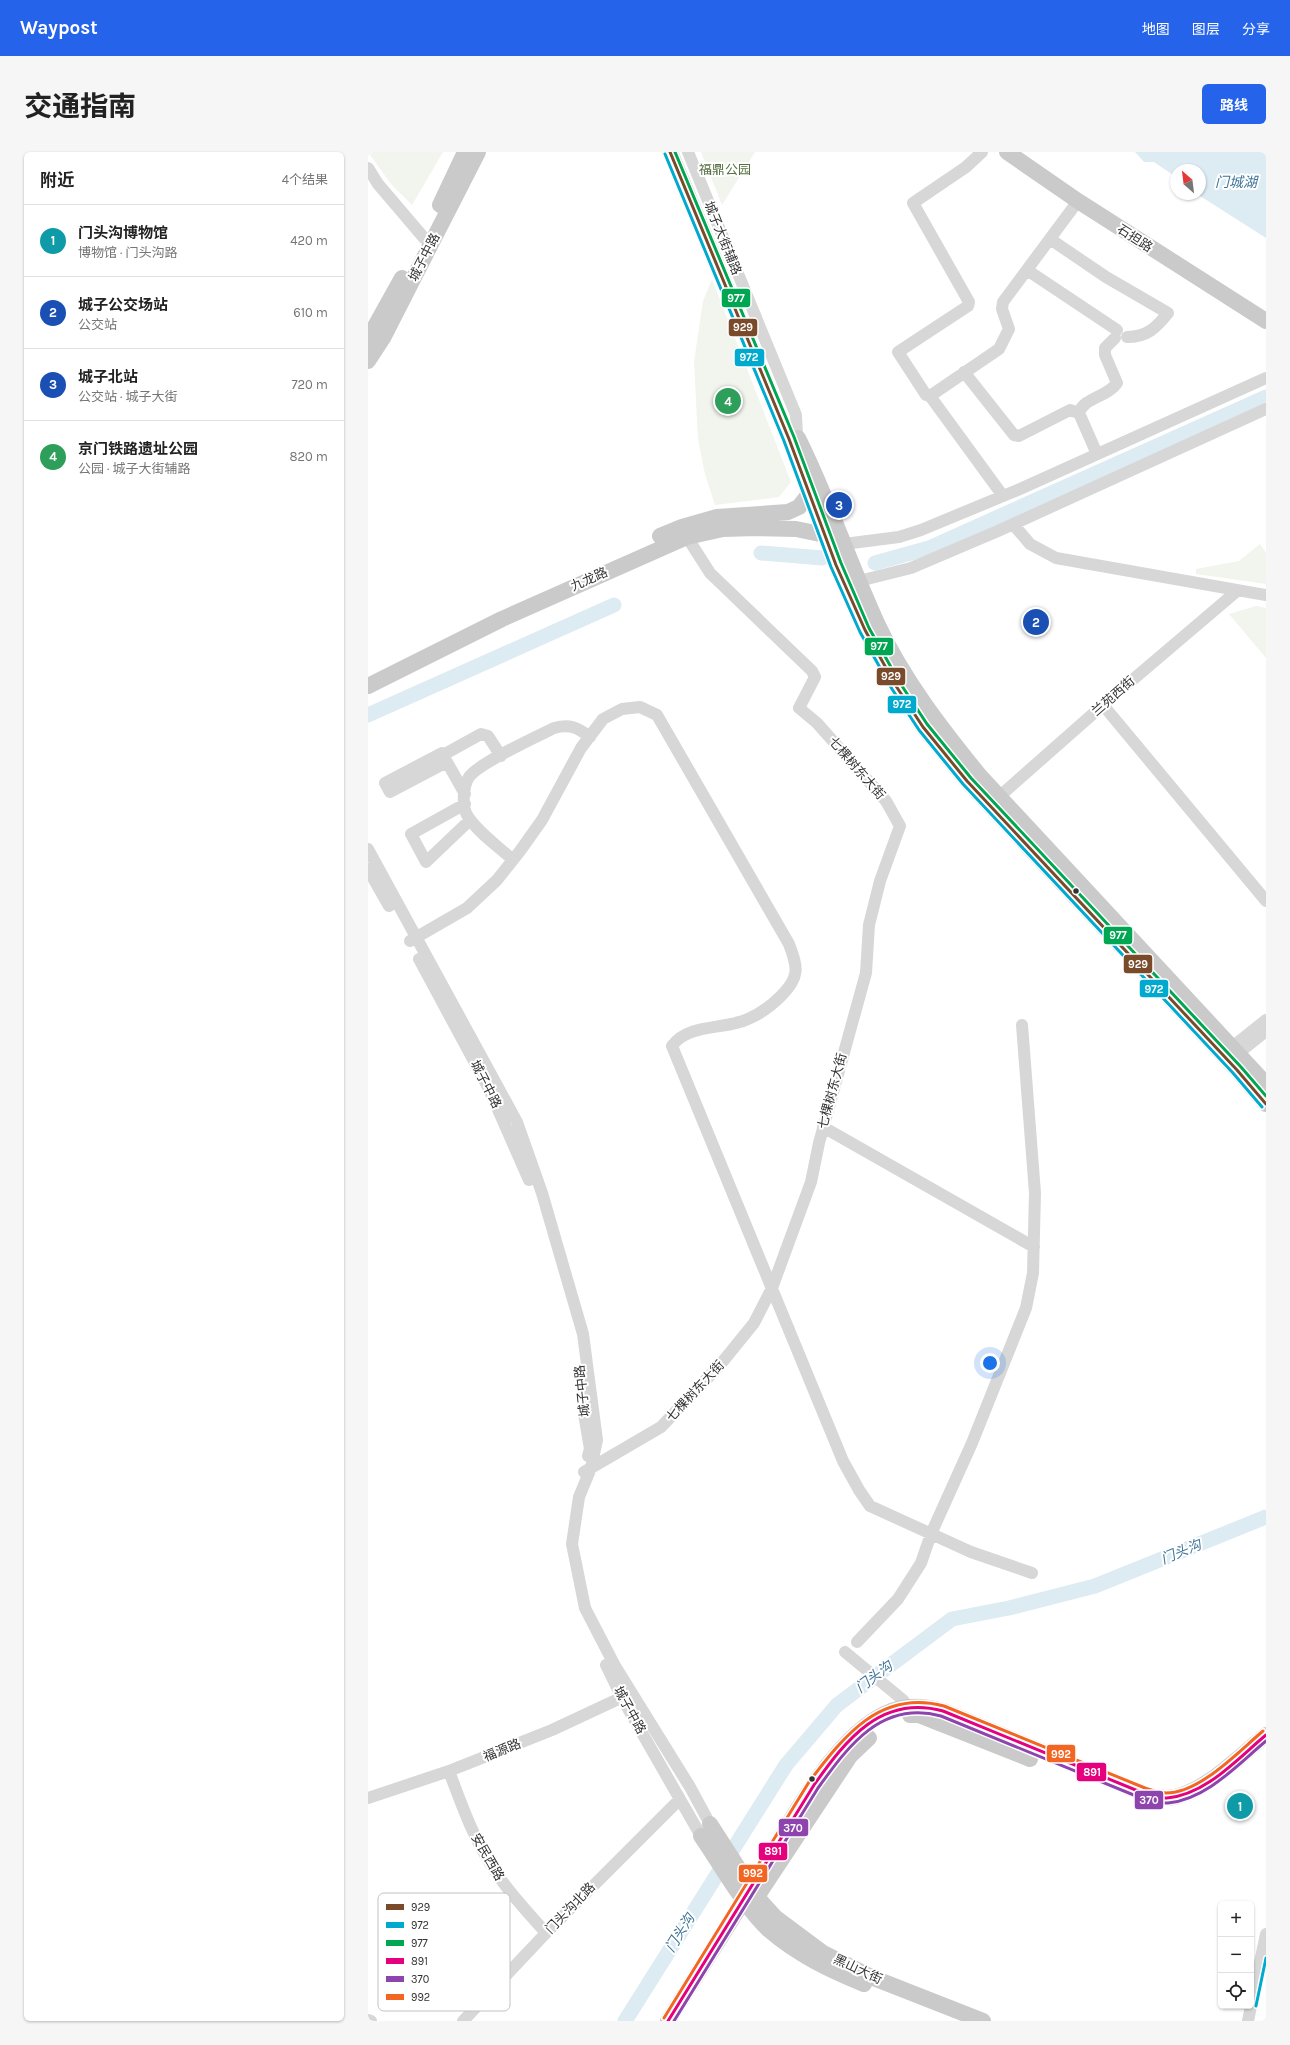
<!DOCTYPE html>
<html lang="zh">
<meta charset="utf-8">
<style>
body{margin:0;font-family:Karla,"Noto Sans SC",sans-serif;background:#f6f6f6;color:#222}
.controls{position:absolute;right:12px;bottom:12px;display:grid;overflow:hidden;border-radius:6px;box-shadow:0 1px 3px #0004}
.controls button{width:36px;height:36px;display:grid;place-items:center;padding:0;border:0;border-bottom:1px solid #e0e0e0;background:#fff;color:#222;font:20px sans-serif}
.compass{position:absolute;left:802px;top:12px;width:36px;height:36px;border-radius:50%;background:#fff;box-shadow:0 1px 3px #0004;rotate:332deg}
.you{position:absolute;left:622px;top:1211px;width:14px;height:14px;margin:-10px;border:3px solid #fff;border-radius:50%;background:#1a73e8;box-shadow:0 0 0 6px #1a73e833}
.badge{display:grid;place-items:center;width:26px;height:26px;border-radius:50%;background:#2563eb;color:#fff;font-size:13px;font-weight:700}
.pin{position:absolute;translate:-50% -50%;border:2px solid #fff;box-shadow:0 1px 4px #0006}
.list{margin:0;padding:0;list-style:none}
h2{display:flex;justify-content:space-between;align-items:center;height:52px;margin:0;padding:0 16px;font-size:17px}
h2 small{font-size:13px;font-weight:400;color:#767676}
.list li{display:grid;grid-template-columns:26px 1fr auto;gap:12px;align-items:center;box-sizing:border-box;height:72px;padding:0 16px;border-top:1px solid #e0e0e0}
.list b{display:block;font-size:15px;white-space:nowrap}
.list p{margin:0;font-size:13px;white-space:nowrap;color:#767676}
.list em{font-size:13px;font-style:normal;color:#767676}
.icon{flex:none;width:22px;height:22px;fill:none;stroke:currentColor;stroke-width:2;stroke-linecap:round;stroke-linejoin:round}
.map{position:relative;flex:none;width:898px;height:1869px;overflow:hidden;border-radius:6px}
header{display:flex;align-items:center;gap:24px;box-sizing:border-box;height:56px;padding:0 20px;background:#2563eb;color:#fff}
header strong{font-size:19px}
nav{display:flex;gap:22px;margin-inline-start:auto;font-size:14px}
.intro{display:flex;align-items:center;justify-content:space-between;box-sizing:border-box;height:96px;padding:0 24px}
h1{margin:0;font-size:28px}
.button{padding:10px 18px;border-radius:6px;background:#2563eb;color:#fff;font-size:14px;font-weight:700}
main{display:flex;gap:24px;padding:0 24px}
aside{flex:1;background:#fff;border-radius:6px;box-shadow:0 1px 3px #0004}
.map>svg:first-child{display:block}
</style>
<header>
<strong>Waypost</strong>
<nav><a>地图</a><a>图层</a><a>分享</a></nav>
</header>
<div class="intro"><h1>交通指南</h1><a class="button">路线</a></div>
<main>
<aside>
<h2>附近<small>4个结果</small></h2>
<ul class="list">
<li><span class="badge" style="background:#0f9aa8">1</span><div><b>门头沟博物馆</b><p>博物馆 · 门头沟路</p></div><em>420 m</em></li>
<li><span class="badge" style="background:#1a4fb4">2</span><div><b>城子公交场站</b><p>公交站</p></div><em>610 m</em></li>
<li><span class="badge" style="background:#1a4fb4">3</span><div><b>城子北站</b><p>公交站 · 城子大街</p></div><em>720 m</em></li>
<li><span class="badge" style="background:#2e9e5b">4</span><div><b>京门铁路遗址公园</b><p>公园 · 城子大街辅路</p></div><em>820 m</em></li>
</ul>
</aside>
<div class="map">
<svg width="898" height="1869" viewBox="0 0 898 1869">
<rect width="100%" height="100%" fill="#fff"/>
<path fill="#f1f5ed" d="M0,0H75L44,53L23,32Z
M333,0H387L354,53Z
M344,127L423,330L411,345L347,353L337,322L330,287L326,210L335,149Z
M892,392L898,401V432L828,422V417L871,409Z
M888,454L898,456V506L861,462Z"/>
<path fill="#ddebf3" d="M767,0H898V86L829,42H832V18H808V25L786,10H776Z"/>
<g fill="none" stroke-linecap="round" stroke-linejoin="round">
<path stroke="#ddebf3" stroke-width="15" d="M393,401L454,406
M507,411L561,396L898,245
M0,563L246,453
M257,1869L418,1613L469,1553L584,1467L641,1456L727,1434L898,1365"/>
<path stroke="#d7d7d7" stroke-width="12" d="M320,0L428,263L429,284
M614,0L598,15L545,51L601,150L600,154L530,200L558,243L562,244L635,344
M0,16L10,32L56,86
M682,87L738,125L800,161C788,176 779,185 759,185
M659,118L749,178
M596,220L646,283L651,284L702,258L711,261
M562,244L631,197L641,177L634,157L635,150L710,49
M729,302L711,261C716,245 740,245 749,231L737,203V196L747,186
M645,372L662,392L688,406L898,443
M476,392L531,385L553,378L652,337L898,226
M491,429L543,416L630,379L898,257
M735,553L898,749
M75,603L113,582L120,584L133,604
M79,610L22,640L17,631L74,601L75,603L97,642
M625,650L735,553L869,439
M97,652L43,682L58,710L102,668
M0,697L149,970L174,1041L215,1182L229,1288L223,1316L211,1345L204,1392L217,1456L247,1514L322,1635L342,1672
M145,708C131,695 108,679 99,663C94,654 95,634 101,625C111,611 168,585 186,576C202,572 209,575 222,585
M0,717L21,754
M42,789L99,756L129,728L152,699L174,668L213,596L235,567L254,557L272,555L289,563L421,792C430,816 432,825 413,844C404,853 392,862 380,867C357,878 320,871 304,894L475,1309L491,1338L502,1354L603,1400L664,1421
M51,807L121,937L161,1028
M858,900L898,868
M863,907L898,879
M455,975L666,1095
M215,1237L216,1262L222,1297L220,1304
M216,1320L293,1275L352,1213L386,1171L404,1136L443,1030L451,991L498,821L501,773L512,729L532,674L518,649L449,571L431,556L447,525L444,519L342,421L319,385
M489,1490L530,1447L553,1411L563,1382L604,1291L658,1156L665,1121L667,1041L654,873
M477,1500L535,1548L543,1562
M238,1513L254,1546L333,1684
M81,1619C95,1657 109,1696 134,1729C147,1747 163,1764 178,1781
M0,1646L81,1619L184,1578L261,1542
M883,1853L898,1782
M0,1868L3,1869
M95,1869L178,1781L312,1647
M880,1869L883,1854"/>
<path stroke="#cacaca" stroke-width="16" d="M302,0L421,287L468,413L497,478L528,534L555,575L599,629L869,918L898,952
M639,0L710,49L898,169
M72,53L97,0
M0,187L34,126
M0,209L15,186L110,0
M430,286C460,346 481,410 509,471C535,527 573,576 612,624L898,932
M292,384L314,375L349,365L420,360L431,355L441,342
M0,534L134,467L319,385L355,377L388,376L428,377L457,383
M542,1563H551L662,1607
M342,1672L389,1745L408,1766L455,1801L503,1825L615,1869
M333,1684C353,1713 376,1755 401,1778C430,1803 462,1818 496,1832
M390,1743L482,1604L501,1586
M300,1869C327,1825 355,1782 382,1738C415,1686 468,1570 533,1556C548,1553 561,1555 575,1559L775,1641C782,1643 791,1646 799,1646C834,1644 871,1604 898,1583"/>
<defs>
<path id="bus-1" d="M302,0L421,287L468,413L497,478L528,534L555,575L599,629L869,918L898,952"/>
<path id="bus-2" d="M297,2L416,289L463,415L492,480L524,537L551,578L595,632L865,921L894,955
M888,1854L898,1806"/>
<path id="bus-3" d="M307,0L426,285L473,411L501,476L532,531L559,572L603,626L873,915L898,944"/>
<path id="bus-4" d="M300,1869L446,1633C478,1588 513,1542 575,1559L775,1641C783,1643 791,1647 799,1646C838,1643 870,1606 898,1583"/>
<path id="bus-5" d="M306,1869L450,1636C481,1593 514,1548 573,1564L773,1646C782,1648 791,1652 800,1651C839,1647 869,1613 898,1589"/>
<path id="bus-6" d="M296,1866L441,1630C476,1584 512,1537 576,1554L777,1636C783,1638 791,1641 798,1641C832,1641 870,1600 895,1579"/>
</defs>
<use href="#bus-1" stroke="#fff" stroke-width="6"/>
<use href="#bus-2" stroke="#fff" stroke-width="6"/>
<use href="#bus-3" stroke="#fff" stroke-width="6"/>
<use href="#bus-4" stroke="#fff" stroke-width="6"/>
<use href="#bus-5" stroke="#fff" stroke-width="6"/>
<use href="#bus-6" stroke="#fff" stroke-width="6"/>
<use href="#bus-1" stroke="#7a4b2a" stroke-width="3"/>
<use href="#bus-2" stroke="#00a9ce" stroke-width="3"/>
<use href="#bus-3" stroke="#00a651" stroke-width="3"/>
<use href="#bus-4" stroke="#e5007d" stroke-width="3"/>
<use href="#bus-5" stroke="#8e44ad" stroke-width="3"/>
<use href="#bus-6" stroke="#f26522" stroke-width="3"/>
</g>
<g fill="#333" stroke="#fff" stroke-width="1.5">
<circle cx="708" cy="739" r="3.5"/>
<circle cx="444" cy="1627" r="3.5"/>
</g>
<g text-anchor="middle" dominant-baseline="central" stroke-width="4" stroke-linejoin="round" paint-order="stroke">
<g font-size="13" fill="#56703f" stroke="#fff">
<text x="357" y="17">福鼎公园</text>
</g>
<g font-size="13" fill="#333" stroke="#fff">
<text transform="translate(355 86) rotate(68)">城子大街辅路</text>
<text transform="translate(767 86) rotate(33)">石担路</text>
<text transform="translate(56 105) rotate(-63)">城子中路</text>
<text transform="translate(221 427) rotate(-24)">九龙路</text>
<text transform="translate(745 544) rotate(-41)">兰苑西街</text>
<text transform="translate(489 616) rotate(49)">七棵树东大街</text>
<text transform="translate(118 932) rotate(63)">城子中路</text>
<text transform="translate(464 939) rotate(-75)">七棵树东大街</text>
<text transform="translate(214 1239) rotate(-96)">城子中路</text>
<text transform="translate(327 1239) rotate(-47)">七棵树东大街</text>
<text transform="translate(262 1558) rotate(61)">城子中路</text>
<text transform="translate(134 1598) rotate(-22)">福源路</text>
<text transform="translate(120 1705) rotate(60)">安民西路</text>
<text transform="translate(202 1756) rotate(-46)">门头沟北路</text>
<text transform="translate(490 1817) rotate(25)">黑山大街</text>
</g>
<g font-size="14" font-style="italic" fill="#3f7597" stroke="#fff">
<text x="868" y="30">门城湖</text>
<text transform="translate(813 1400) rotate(-22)">门头沟</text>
<text transform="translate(506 1525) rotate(-37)">门头沟</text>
<text transform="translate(312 1781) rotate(-58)">门头沟</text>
</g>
</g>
<rect x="10" y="1741" width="132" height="118" rx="6" fill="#fff" stroke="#c2c2c2" stroke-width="1"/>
<rect x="18" y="1752" width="18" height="6" fill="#7a4b2a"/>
<rect x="18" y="1770" width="18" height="6" fill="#00a9ce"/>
<rect x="18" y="1788" width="18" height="6" fill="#00a651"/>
<rect x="18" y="1806" width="18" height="6" fill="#e5007d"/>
<rect x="18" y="1824" width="18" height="6" fill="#8e44ad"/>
<rect x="18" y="1842" width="18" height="6" fill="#f26522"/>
<g font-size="11" fill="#333">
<text x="43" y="1759">929</text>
<text x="43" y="1777">972</text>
<text x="43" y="1795">977</text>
<text x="43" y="1813">891</text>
<text x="43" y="1831">370</text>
<text x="43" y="1849">992</text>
</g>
<g stroke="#fff" stroke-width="1.5">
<rect x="353" y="136" width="30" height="20" rx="4" fill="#00a651"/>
<rect x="360" y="166" width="30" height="19" rx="4" fill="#7a4b2a"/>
<rect x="366" y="196" width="31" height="19" rx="4" fill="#00a9ce"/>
<rect x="496" y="485" width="30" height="19" rx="4" fill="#00a651"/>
<rect x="508" y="515" width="30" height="19" rx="4" fill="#7a4b2a"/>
<rect x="519" y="543" width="30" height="19" rx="4" fill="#00a9ce"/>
<rect x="735" y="774" width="30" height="19" rx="4" fill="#00a651"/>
<rect x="755" y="802" width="30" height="20" rx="4" fill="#7a4b2a"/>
<rect x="771" y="827" width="30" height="19" rx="4" fill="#00a9ce"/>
<rect x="678" y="1592" width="30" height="19" rx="4" fill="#f26522"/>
<rect x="708" y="1610" width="31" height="20" rx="4" fill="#e5007d"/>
<rect x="766" y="1638" width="30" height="20" rx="4" fill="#8e44ad"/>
<rect x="410" y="1666" width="31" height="19" rx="4" fill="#8e44ad"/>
<rect x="390" y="1690" width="30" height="19" rx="4" fill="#e5007d"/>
<rect x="370" y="1712" width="30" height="19" rx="4" fill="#f26522"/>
</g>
<g font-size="11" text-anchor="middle" font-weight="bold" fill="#fff">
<text x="368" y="150">977</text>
<text x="375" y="179">929</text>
<text x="381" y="209">972</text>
<text x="511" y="498">977</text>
<text x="523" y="528">929</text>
<text x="534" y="556">972</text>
<text x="750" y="787">977</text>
<text x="770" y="816">929</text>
<text x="786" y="841">972</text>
<text x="693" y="1606">992</text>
<text x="724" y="1624">891</text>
<text x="781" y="1652">370</text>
<text x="425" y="1680">370</text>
<text x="405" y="1703">891</text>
<text x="385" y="1725">992</text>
</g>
</svg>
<div class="controls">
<button>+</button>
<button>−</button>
<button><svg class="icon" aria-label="locate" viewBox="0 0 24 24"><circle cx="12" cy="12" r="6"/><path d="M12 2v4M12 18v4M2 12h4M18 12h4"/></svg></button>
</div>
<svg class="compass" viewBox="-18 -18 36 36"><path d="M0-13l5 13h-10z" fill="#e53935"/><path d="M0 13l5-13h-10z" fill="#767676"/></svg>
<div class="you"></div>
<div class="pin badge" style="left:872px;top:1654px;background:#0f9aa8">1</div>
<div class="pin badge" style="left:668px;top:470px;background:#1a4fb4">2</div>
<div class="pin badge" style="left:471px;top:353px;background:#1a4fb4">3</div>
<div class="pin badge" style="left:360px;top:249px;background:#2e9e5b">4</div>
</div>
</main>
